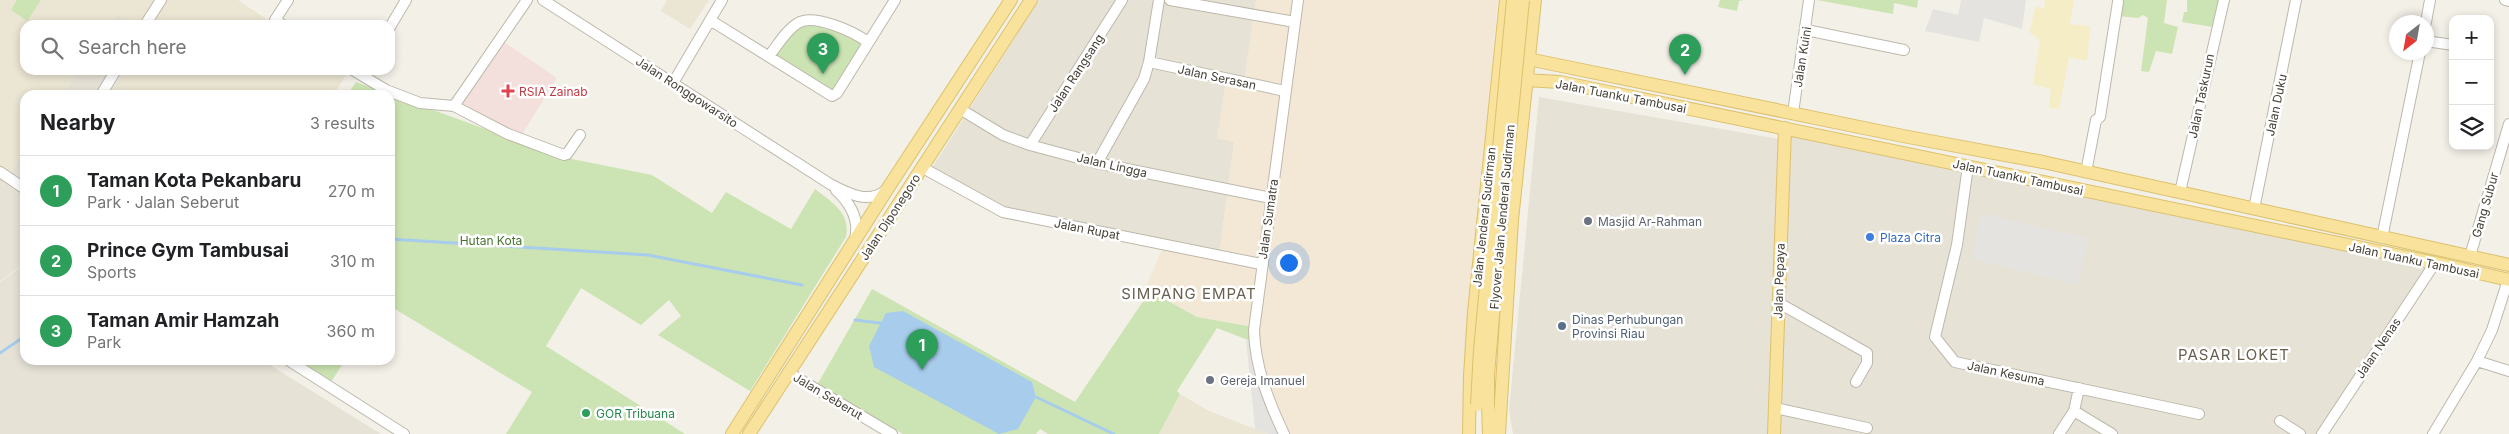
<!DOCTYPE html>
<meta charset="utf-8">
<style>
body{margin:0;font-family:Inter,sans-serif;background:#f2f2f2;color:#202124}
.controls{position:absolute;right:15px;top:15px;display:grid;overflow:hidden;border-radius:10px;box-shadow:0 2px 8px #0003}
.controls button{width:45px;height:45px;display:grid;place-items:center;padding:0;border:0;border-bottom:1px solid #e0e0e0;background:#fff;color:#202124;font:25px sans-serif}
.compass{position:absolute;left:2389px;top:15px;width:45px;height:45px;border-radius:50%;background:#fff;box-shadow:0 2px 8px #0003;rotate:211deg}
.you{position:absolute;left:1288px;top:262px;width:18px;height:18px;margin:-12px;border:4px solid #fff;border-radius:50%;background:#1a73e8;box-shadow:0 0 0 8px #1a73e833}
.badge{display:grid;place-items:center;width:32px;height:32px;border-radius:50%;background:#111827;color:#fff;font-size:16px;font-weight:700}
.pin{position:absolute;translate:-50% -41px;filter:drop-shadow(0 1px 2px #0008)}
.pin::after{content:'';position:absolute;top:26px;width:18px;height:15px;background:inherit;clip-path:polygon(0 0,100% 0,50% 100%)}
.list{margin:0;padding:0;list-style:none}
h2{display:flex;justify-content:space-between;align-items:center;height:65px;margin:0;padding:0 20px;font-size:21px}
h2 small{font-size:16px;font-weight:400;color:#757577}
.list li{display:grid;grid-template-columns:32px 1fr auto;gap:15px;align-items:center;box-sizing:border-box;height:70px;padding:0 20px;border-top:1px solid #e0e0e0}
.list b{display:block;font-size:19px;white-space:nowrap}
.list p{margin:0;font-size:16px;white-space:nowrap;color:#757577}
.list em{font-size:16px;font-style:normal;color:#757577}
.icon{flex:none;width:28px;height:28px;fill:none;stroke:currentColor;stroke-width:2;stroke-linecap:round;stroke-linejoin:round}
.map{position:relative;flex:none;width:2509px;height:434px;overflow:hidden}
.search{position:absolute;background:#fff;box-shadow:0 2px 8px #0003;left:20px;top:20px;width:375px;height:55px;display:flex;align-items:center;gap:12px;box-sizing:border-box;padding:0 18px;border-radius:15px;color:#757577;font-size:19px}
.panel{position:absolute;background:#fff;box-shadow:0 2px 8px #0003;left:20px;top:90px;width:375px;height:275px;border-radius:15px}
.map>svg:first-child{display:block}
</style>
<div class="map">
<svg width="2509" height="434" viewBox="0 0 2509 434">
<rect width="100%" height="100%" fill="#f3f0e8"/>
<path fill="#e6e2d6" d="M1039,0H1256L1244,84L1217,138L1234,142L1219,256L1003,212L930,171Z
M117,15L134,25H110Z
M79,70H123L107,95H63Z
M1539,97L1784,140L1785,128L2435,263L2322,434H1513L1509,410Z
M25,150V263L0,281V167L10,173Z
M25,264V360H262L381,434H0V282Z"/>
<path fill="#f3e8d5" d="M1256,0H1297L1260,264L1219,256L1234,142L1217,138L1226,80L1244,83Z
M1299,0H1498L1463,376L1466,434H1284L1255,348Z
M1164,245L1260,265L1253,327L1197,317L1145,288Z"/>
<path fill="#ebe5d3" d="M0,0H159L142,25H134L117,15L110,25H25V70H79L63,95H25V150L10,173L0,167Z
M164,0H238L275,25H150Z
M667,0H709L690,29L661,11Z
M124,70H346L348,71L334,95H109Z
M1180,394L1209,411L1268,434H1159Z"/>
<path fill="#f3e0dc" d="M501,40L557,78L521,136L459,105Z"/>
<path fill="#cce4b3" d="M17,0H41L27,21L11,10Z
M1720,0H1744L1739,1L1737,11L1718,7Z
M1817,0H1918L1917,8L1894,3L1893,14Z
M2122,0H2167L2164,23L2178,27L2172,54L2156,51L2149,72L2141,71L2148,18L2143,15L2138,18L2118,16Z
M2187,0H2220L2213,27L2182,22L2184,12H2187Z
M808,19L868,42L832,96L769,56Z
M356,82L562,157L652,175L712,213L726,192L791,229L815,189C832,202 851,213 846,237L750,391L658,335L681,316L669,300L641,325L581,288L546,346L685,434H506L532,392L390,306V95H347Z
M872,289L1075,402L1150,291L1197,317L1253,327V342L1217,328L1177,391L1180,394L1159,434H1048L1040,429L1036,434H903L817,385Z
M284,360H345L328,387Z"/>
<path fill="#f4edc6" d="M2045,0H2074L2070,24L2090,26L2087,61L2069,57L2059,109L2049,108L2051,89L2033,84L2040,40L2029,32L2036,6L2044,9Z"/>
<path fill="#e4e3df" d="M1961,0H2026L2022,29L1984,18L1979,42L1925,31L1933,9L1958,15Z
M1981,213L2088,238L2078,285L1972,259Z
M1246,340L1253,342L1283,434H1268L1255,429Z"/>
<path fill="#a8ccec" d="M903,311L1032,382L1036,397L1018,429L999,434L874,367L869,346L886,313Z"/>
<g fill="none" stroke-linecap="round" stroke-linejoin="round">
<path stroke="#a8ccec" stroke-width="3" d="M390,239L648,255L802,285
M855,320L880,323
M0,353L25,336
M1036,397L1114,434"/>
<defs>
<path id="minor" d="M543,0L830,184C847,193 869,205 886,190
M1170,0L1295,22
M2505,0L2509,1
M710,20L832,96L837,93L895,0
M2426,22L2430,0
M145,25L161,0
M283,25L275,20L288,0
M390,27L406,0
M1806,30L1904,50
M2426,41L2453,45
M769,56C778,45 786,30 798,23C814,13 854,32 868,42
M1149,62L1285,91
M353,70L386,90L420,103L454,106L508,134L564,155L567,154L580,135
M673,83L722,0
M101,95L116,70
M454,106L527,0
M960,109L1003,135L1030,145L1097,163L1271,198
M1793,113L1809,0
M1030,145L1122,0
M1097,163L1144,79L1149,62L1159,0
M1968,166L1957,245L1935,337L1955,362L2199,414
M923,168L1003,212L1261,264
M0,172L25,189
M2086,172L2096,120L2100,117L2118,2
M836,190C850,203 860,219 855,239
M2180,192L2224,0
M2254,209L2296,0
M2382,238L2420,52
M2470,256L2509,124
M1779,303L1867,353V363L1856,382
M288,360L404,434
M2477,361L2509,371
M789,373L892,434
M1775,408L1867,428
M2074,411L2112,434
M2280,421L2300,434
M1284,434C1268,400 1255,367 1254,330L1298,0
M2059,434L2074,411L2079,388
M2322,434L2435,263
M2433,434L2477,361L2492,330L2508,280"/>
<path id="major" d="M1528,59L1903,136L2043,162L2509,265
M1525,80L1560,82L2435,263L2509,280
M1488,406L1489,434
M732,434L888,188L1011,0
M749,434L1031,0
M1469,434L1470,376L1474,312L1506,0
M1499,434L1512,220L1535,0
M1774,434L1785,128"/>
</defs>
<use href="#minor" stroke="#beb8ab" stroke-width="12"/>
<use href="#major" stroke="#dcc16d" stroke-width="14"/>
<use href="#minor" stroke="#fff" stroke-width="10"/>
<use href="#major" stroke="#f8e29c" stroke-width="12"/>
<defs>
<path id="major-bridge" d="M1477,405L1480,350L1513,0
M1488,406V375L1499,245L1523,0"/>
</defs>
<use href="#major-bridge" stroke="#dcc16d" stroke-width="14" stroke-linecap="butt"/>
<use href="#major-bridge" stroke="#f8e29c" stroke-width="12"/>
</g>
<path fill="#e0444e" stroke="#fff" stroke-width="2" d="M505.5 83.5h5v5h5v5h-5v5h-5v-5h-5v-5h5z"/>
<g fill="#6b7280" stroke="#fff" stroke-width="2">
<circle cx="1588" cy="221" r="5"/>
<circle cx="1210" cy="380" r="5"/>
</g>
<circle fill="#3f7fe0" stroke="#fff" stroke-width="2" cx="1870" cy="237" r="5"/>
<circle fill="#5c6f8a" stroke="#fff" stroke-width="2" cx="1562" cy="326" r="5"/>
<circle fill="#2e9e5b" stroke="#fff" stroke-width="2" cx="586" cy="413" r="5"/>
<g text-anchor="middle" dominant-baseline="central" stroke-width="5" stroke-linejoin="round" paint-order="stroke">
<g font-size="12" fill="#464137" stroke="#fff">
<text transform="translate(1802 57) rotate(-81)">Jalan Kuini</text>
<text transform="translate(1076 73) rotate(-57)">Jalan Rangsang</text>
<text transform="translate(1217 77) rotate(12)">Jalan Serasan</text>
<text transform="translate(687 92) rotate(33)">Jalan Ronggowarsito</text>
<text transform="translate(1621 96) rotate(11)">Jalan Tuanku Tambusai</text>
<text transform="translate(2201 96) rotate(-78)">Jalan Taskurun</text>
<text transform="translate(2276 105) rotate(-78)">Jalan Duku</text>
<text transform="translate(1112 165) rotate(13)">Jalan Lingga</text>
<text transform="translate(2018 177) rotate(12)">Jalan Tuanku Tambusai</text>
<text transform="translate(2485 205) rotate(-74)">Gang Subur</text>
<text transform="translate(890 217) rotate(-57)">Jalan Diponegoro</text>
<text transform="translate(1484 217) rotate(-84)">Jalan Jenderal Sudirman</text>
<text transform="translate(1502 217) rotate(-85)">Flyover Jalan Jenderal Sudirman</text>
<text transform="translate(1268 219) rotate(-82)">Jalan Sumatra</text>
<text transform="translate(1087 229) rotate(11)">Jalan Rupat</text>
<text transform="translate(2414 260) rotate(12)">Jalan Tuanku Tambusai</text>
<text transform="translate(1779 281) rotate(-88)">Jalan Pepaya</text>
<text transform="translate(2378 348) rotate(-56)">Jalan Nenas</text>
<text transform="translate(2006 373) rotate(12)">Jalan Kesuma</text>
<text transform="translate(828 396) rotate(31)">Jalan Seberut</text>
</g>
<g font-size="12" fill="#be3a42" stroke="#fff" text-anchor="start">
<text x="519" y="91">RSIA Zainab</text>
</g>
<g font-size="12" fill="#5b616d" stroke="#fff" text-anchor="start">
<text x="1598" y="221">Masjid Ar-Rahman</text>
<text x="1220" y="380">Gereja Imanuel</text>
</g>
<g font-size="12" fill="#366cbe" stroke="#fff" text-anchor="start">
<text x="1880" y="237">Plaza Citra</text>
</g>
<g font-size="12" fill="#45742e" stroke="#fff">
<text x="491" y="240">Hutan Kota</text>
</g>
<g font-size="12" fill="#4e5e75" stroke="#fff" text-anchor="start">
<text x="1572" y="319">Dinas Perhubungan<tspan x="1572" dy="14">Provinsi Riau</tspan></text>
</g>
<g font-size="12" fill="#27864d" stroke="#fff" text-anchor="start">
<text x="596" y="413">GOR Tribuana</text>
</g>
<g font-size="15" letter-spacing="1" fill="#685f4f" stroke="#fff">
<text x="1189" y="293">SIMPANG EMPAT</text>
<text x="2234" y="354">PASAR LOKET</text>
</g>
</g>
</svg>
<div class="controls">
<button>+</button>
<button>−</button>
<button><svg class="icon" aria-label="layers" viewBox="0 0 24 24"><path d="M12 4l9 5-9 5-9-5zM3 14l9 5 9-5"/></svg></button>
</div>
<svg class="compass" viewBox="-18 -18 36 36"><path d="M0-13l5 13h-10z" fill="#e53935"/><path d="M0 13l5-13h-10z" fill="#757577"/></svg>
<div class="you"></div>
<div class="pin badge" style="left:922px;top:370px;background:#2e9e5b">1</div>
<div class="pin badge" style="left:1685px;top:75px;background:#2e9e5b">2</div>
<div class="pin badge" style="left:823px;top:74px;background:#2e9e5b">3</div>
<div class="search"><svg class="icon" aria-label="search" viewBox="0 0 24 24"><circle cx="10" cy="10" r="6"/><path d="M15 15l6 6"/></svg>Search here</div>
<section class="panel">
<h2>Nearby<small>3 results</small></h2>
<ul class="list">
<li><span class="badge" style="background:#2e9e5b">1</span><div><b>Taman Kota Pekanbaru</b><p>Park · Jalan Seberut</p></div><em>270 m</em></li>
<li><span class="badge" style="background:#2e9e5b">2</span><div><b>Prince Gym Tambusai</b><p>Sports</p></div><em>310 m</em></li>
<li><span class="badge" style="background:#2e9e5b">3</span><div><b>Taman Amir Hamzah</b><p>Park</p></div><em>360 m</em></li>
</ul>
</section>
</div>
